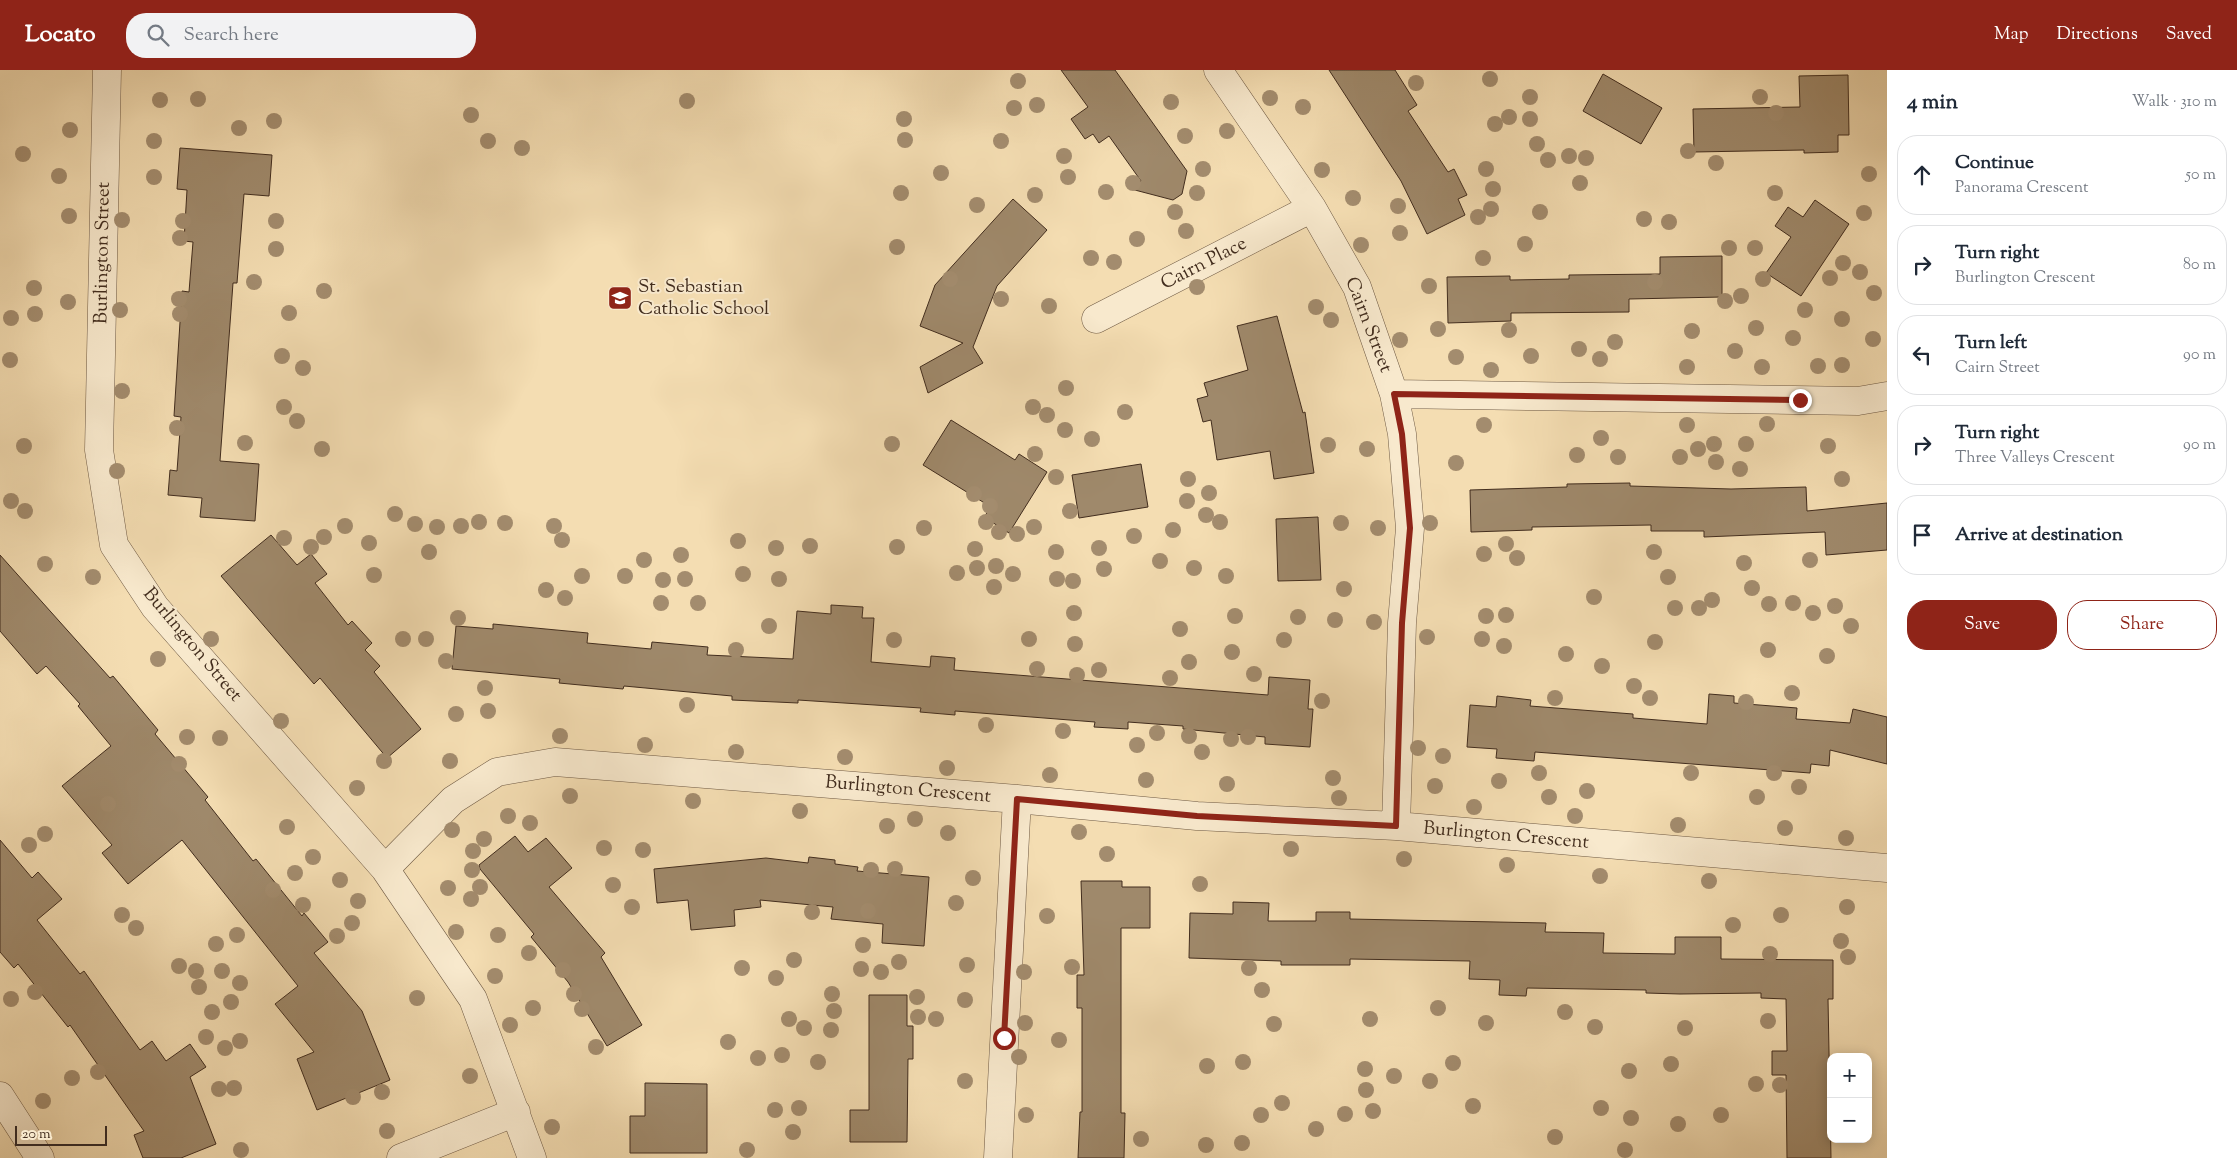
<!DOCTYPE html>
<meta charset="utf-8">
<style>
body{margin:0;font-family:"Sorts Mill Goudy",serif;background:#f2f2f3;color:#1f2937}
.controls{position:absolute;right:15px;bottom:15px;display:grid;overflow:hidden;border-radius:10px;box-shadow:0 2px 12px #0003}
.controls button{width:45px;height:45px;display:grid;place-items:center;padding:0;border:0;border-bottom:1px solid #e0e1e3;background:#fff;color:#1f2937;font:25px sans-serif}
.scale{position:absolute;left:15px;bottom:12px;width:92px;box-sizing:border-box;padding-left:5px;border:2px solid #422d1e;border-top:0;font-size:14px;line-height:18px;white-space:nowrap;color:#422d1e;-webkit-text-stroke:4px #f8e9cd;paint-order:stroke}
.stop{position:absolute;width:15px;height:15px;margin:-11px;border:4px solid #8f2418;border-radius:50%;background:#fff}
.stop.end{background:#8f2418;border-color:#fff;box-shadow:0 1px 5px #0008}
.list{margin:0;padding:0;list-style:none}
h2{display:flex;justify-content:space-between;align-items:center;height:65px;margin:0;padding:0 20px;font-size:21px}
h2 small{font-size:16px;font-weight:400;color:#747a83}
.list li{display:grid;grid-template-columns:32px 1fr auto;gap:15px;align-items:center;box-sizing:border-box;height:80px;margin:0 10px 10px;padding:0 10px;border:1px solid #e0e1e3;border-radius:20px}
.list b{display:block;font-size:19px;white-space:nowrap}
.list p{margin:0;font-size:16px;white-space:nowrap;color:#747a83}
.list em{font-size:16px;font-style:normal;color:#747a83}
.actions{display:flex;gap:10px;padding:15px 20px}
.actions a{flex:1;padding:11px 0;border:1px solid #8f2418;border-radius:20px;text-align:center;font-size:18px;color:#8f2418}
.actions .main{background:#8f2418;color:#fff}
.icon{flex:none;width:28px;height:28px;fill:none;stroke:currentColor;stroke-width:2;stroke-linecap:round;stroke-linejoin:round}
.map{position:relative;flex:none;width:1887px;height:1088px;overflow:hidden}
header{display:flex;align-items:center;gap:30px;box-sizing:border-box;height:70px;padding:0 25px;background:#8f2418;color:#fff}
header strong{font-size:24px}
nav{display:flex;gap:28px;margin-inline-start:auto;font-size:18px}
.search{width:350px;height:45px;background:#f2f2f3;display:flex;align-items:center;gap:12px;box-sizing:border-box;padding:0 18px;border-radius:20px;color:#747a83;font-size:19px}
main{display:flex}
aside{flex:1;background:#fff}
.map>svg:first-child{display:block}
</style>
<header>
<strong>Locato</strong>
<div class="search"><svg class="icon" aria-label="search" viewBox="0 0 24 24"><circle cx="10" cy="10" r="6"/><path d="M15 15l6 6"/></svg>Search here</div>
<nav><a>Map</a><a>Directions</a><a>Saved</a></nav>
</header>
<main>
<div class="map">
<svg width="1887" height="1088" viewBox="0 0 1887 1088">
<rect width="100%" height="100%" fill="#f4ddb2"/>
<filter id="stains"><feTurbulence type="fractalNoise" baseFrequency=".004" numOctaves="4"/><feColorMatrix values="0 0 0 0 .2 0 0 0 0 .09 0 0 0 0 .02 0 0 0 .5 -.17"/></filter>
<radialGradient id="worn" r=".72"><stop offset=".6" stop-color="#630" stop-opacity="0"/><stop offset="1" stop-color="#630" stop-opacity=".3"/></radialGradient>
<path fill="#9f896b" stroke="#422d1e" d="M1061,0H1115L1187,101L1182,124L1173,130L1131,119L1141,111L1109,66L1099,73L1093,64L1085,69L1071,49L1088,37Z
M1329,0H1395L1417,35L1408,41L1448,102L1454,99L1467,125L1458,129L1465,145L1427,164L1401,111Z
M1603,4L1662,38L1641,74L1583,41Z
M1848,5L1849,65H1838V82L1804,83V80L1694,82L1693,39L1800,37L1799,6Z
M180,78L272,85L269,126L244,124L237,213H233L220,391L259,394L255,451L200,447L202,428L168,425L170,400L177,401L181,347L174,346L182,221L189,222L193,172L184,171L187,120L177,119Z
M1013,129L1047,160L997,216L973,277L983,293L928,323L920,297L963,273L920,256L935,215Z
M1815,130L1849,154L1801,226L1766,203L1791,167L1775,156L1788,137L1803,147Z
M1722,186V227L1629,229V242L1511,243V251L1448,253L1447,207L1510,206V210L1569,209V205L1660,204V187Z
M1277,246L1303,343L1305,342L1314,403L1274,409L1270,381L1217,390L1211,350L1203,352L1197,329L1208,326L1204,313L1248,300L1237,256Z
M951,350L1015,390L1019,384L1047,402L1009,463L984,447L991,437L923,395Z
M1141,394L1148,437L1079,448L1072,405Z
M1630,413V416L1731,419L1806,417L1807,441L1887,433V480L1826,485L1825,462L1704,467V461H1651V455L1532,457V460L1471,462L1470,420L1567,417V414Z
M1318,447L1321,510L1278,511L1276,449Z
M271,465L297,495L311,484L327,504L315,513L348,555L352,551L372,573L365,580L380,596L374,602L421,659L387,688L320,608L314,614L221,506Z
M0,485L110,608L113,606L158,660L155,664L208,727L205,730L253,791L256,789L302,846L304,843L328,872L314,883L362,941L390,1010L317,1040L297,989L314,982L275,934L298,916L182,770L128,814L102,783L112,775L62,716L111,676L78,636L80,634L46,596L37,604L0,561Z
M831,535L863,537L862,548H874L871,592L930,597L931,586L955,588L954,600L1268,625L1269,607L1310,610L1308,639H1313L1310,677L1265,674V667L1183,659V656L1128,652V659L1094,657L1095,652L955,641V645L920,642L921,638L798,630V633L732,630V626L624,616L623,619L559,613L560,609L452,599L456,556L493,559V554L588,563L587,573L651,579L652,572L708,577L707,585L793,589L797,541L831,544Z
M1709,624L1734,626V633L1797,638L1796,649L1850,653L1853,639L1887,647V694L1830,680L1829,696L1811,694L1810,703L1535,682L1534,691L1496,688L1497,679L1467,677L1470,635L1496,637L1497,626L1531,630L1530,636L1633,644V648L1707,654Z
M515,766L528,782L546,768L572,798L549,817L605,883L601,887L642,955L607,976L568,912L531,867L534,864L480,799L479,795Z
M0,770L32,808L38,802L62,829L37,850L80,904L84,901L140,980L152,971L166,991L190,974L206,997L190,1007L216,1074L181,1088H143L134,1065L144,1061L70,955L68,957L18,894L14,898L0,882Z
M809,787L835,790V794L858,797L857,801L929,807L924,876L882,873L883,854L831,849L833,837L760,830L761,837L734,840L735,856L691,860L688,830L657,833L654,799L766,788L808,793Z
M1081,811H1122V817H1150V858H1121V1043H1125L1124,1088H1078L1080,1042H1082V938H1077V905H1084Z
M1233,832L1269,833L1268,851H1316V842H1350V849L1546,853L1545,862L1604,863L1603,883L1675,884V867H1721V889L1833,890V929H1828L1831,1088H1787L1786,1005H1772V981H1787L1786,929L1761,928V923L1680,924L1646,923V920L1527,918L1526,926L1499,925L1500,910L1469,909L1470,891L1350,889V895H1281V891L1189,888L1190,843L1233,844Z
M869,925H907V956H913V989H908L907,1072H850V1040H869Z
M645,1013L707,1014V1083H630V1046H645Z"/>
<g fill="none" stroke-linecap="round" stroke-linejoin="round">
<defs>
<path id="minor" d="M107,0L99,380L114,475L155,537L385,799L473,929L532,1088
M1218,0L1312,138L1357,217L1394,324L1402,364L1410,458L1402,553L1396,756
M1096,249L1312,138
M1394,324L1858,331L1887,326
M385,799L453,730L497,702L555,692L1017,729L1197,746L1396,756L1887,798
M401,1088L516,1042
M998,1088L1017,729"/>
<path id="tertiary" d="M0,1026L40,1088"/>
</defs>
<use href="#minor" stroke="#6e5943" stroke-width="29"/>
<use href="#tertiary" stroke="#6e5943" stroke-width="29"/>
<use href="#minor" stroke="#f8e9cd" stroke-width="28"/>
<use href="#tertiary" stroke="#f8e9cd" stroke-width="28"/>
</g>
<g fill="#a38c6e">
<circle cx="1490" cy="9" r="8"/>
<circle cx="1018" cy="11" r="8"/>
<circle cx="1416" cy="13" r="8"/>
<circle cx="1530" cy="27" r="8"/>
<circle cx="1760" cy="27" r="8"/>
<circle cx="1270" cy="28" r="8"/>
<circle cx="198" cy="29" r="8"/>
<circle cx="160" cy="30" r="8"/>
<circle cx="687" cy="31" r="8"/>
<circle cx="1171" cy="32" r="8"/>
<circle cx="1037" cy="35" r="8"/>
<circle cx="1303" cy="37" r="8"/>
<circle cx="1014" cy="38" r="8"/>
<circle cx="1776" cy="43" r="8"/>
<circle cx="471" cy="45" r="8"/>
<circle cx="1509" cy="47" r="8"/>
<circle cx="904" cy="49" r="8"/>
<circle cx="1530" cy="49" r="8"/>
<circle cx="274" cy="51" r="8"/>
<circle cx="1495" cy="54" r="8"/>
<circle cx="239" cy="58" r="8"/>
<circle cx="70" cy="60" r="8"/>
<circle cx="1227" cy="61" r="8"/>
<circle cx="1185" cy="66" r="8"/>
<circle cx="905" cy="70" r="8"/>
<circle cx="154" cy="71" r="8"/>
<circle cx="488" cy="71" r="8"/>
<circle cx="1001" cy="71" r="8"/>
<circle cx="1537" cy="74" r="8"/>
<circle cx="522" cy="78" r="8"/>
<circle cx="1688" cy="81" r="8"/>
<circle cx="23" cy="84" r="8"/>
<circle cx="1064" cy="86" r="8"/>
<circle cx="1569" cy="86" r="8"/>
<circle cx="1586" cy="88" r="8"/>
<circle cx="1548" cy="90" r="8"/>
<circle cx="1716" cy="93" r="8"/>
<circle cx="1203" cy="99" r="8"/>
<circle cx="1486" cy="99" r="8"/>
<circle cx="1322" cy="100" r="8"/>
<circle cx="941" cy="103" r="8"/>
<circle cx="1869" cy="104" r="8"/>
<circle cx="59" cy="106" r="8"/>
<circle cx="154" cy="107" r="8"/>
<circle cx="1068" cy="107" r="8"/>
<circle cx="1133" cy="113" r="8"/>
<circle cx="1580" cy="113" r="8"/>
<circle cx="1493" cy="119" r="8"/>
<circle cx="1106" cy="122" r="8"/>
<circle cx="901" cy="123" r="8"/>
<circle cx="1197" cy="123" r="8"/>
<circle cx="1775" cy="123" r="8"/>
<circle cx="1035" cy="125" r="8"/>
<circle cx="1353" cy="128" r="8"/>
<circle cx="977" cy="135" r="8"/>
<circle cx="1398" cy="136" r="8"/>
<circle cx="1491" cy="139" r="8"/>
<circle cx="1175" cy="142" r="8"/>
<circle cx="1540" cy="142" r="8"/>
<circle cx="1864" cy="143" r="8"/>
<circle cx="69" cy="146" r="8"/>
<circle cx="1478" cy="147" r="8"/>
<circle cx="1644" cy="149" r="8"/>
<circle cx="122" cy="150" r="8"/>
<circle cx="183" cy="151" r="8"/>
<circle cx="276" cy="151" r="8"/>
<circle cx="1669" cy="152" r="8"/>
<circle cx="1186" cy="161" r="8"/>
<circle cx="1400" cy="163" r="8"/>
<circle cx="180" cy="168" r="8"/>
<circle cx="1137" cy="169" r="8"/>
<circle cx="1525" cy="174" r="8"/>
<circle cx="1361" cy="175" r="8"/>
<circle cx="897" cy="177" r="8"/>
<circle cx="1729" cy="178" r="8"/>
<circle cx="1755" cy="178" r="8"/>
<circle cx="276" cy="179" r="8"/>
<circle cx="1091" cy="188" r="8"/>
<circle cx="1483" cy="188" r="8"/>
<circle cx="1114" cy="192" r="8"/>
<circle cx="1843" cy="193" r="8"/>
<circle cx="1860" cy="202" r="8"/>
<circle cx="1830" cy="208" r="8"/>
<circle cx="950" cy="209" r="8"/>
<circle cx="1763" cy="209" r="8"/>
<circle cx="254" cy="212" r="8"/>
<circle cx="1655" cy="212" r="8"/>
<circle cx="1429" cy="216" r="8"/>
<circle cx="1197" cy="217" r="8"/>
<circle cx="34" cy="218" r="8"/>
<circle cx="324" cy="221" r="8"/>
<circle cx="1874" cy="223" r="8"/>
<circle cx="1741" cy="226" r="8"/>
<circle cx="179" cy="229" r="8"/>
<circle cx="1001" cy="229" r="8"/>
<circle cx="1725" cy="231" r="8"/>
<circle cx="68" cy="232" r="8"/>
<circle cx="1049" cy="236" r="8"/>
<circle cx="1316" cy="237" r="8"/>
<circle cx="120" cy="240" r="8"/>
<circle cx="1805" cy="240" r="8"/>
<circle cx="289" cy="243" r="8"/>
<circle cx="35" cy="244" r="8"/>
<circle cx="180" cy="244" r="8"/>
<circle cx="11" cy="248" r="8"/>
<circle cx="1842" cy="249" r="8"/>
<circle cx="1331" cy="250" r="8"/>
<circle cx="1756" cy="258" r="8"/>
<circle cx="1438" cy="259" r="8"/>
<circle cx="1509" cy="260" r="8"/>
<circle cx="1692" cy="261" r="8"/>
<circle cx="1793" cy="268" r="8"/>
<circle cx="1873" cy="269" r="8"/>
<circle cx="1400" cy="270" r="8"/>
<circle cx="1615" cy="272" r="8"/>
<circle cx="1579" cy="279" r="8"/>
<circle cx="1735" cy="281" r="8"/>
<circle cx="282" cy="286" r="8"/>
<circle cx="1531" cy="286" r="8"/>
<circle cx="1456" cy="287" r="8"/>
<circle cx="1600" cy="289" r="8"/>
<circle cx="10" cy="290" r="8"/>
<circle cx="1842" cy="295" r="8"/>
<circle cx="1818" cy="296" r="8"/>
<circle cx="1687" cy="297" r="8"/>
<circle cx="1762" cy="297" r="8"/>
<circle cx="303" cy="298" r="8"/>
<circle cx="1491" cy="300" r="8"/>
<circle cx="1066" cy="318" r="8"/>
<circle cx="122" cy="321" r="8"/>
<circle cx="284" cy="337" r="8"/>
<circle cx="1033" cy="337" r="8"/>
<circle cx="1125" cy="342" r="8"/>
<circle cx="1047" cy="345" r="8"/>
<circle cx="297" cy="351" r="8"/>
<circle cx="1767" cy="354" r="8"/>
<circle cx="1484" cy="355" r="8"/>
<circle cx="1687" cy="355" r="8"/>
<circle cx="177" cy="358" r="8"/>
<circle cx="1065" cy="360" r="8"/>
<circle cx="1601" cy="368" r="8"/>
<circle cx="1092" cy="369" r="8"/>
<circle cx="245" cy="373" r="8"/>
<circle cx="892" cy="374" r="8"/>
<circle cx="1714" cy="374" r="8"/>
<circle cx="1746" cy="374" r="8"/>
<circle cx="1328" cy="375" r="8"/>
<circle cx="24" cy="376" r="8"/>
<circle cx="1828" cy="376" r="8"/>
<circle cx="322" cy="379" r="8"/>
<circle cx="1367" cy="379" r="8"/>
<circle cx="1698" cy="379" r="8"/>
<circle cx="1035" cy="384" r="8"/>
<circle cx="1577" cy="385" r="8"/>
<circle cx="1618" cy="387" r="8"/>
<circle cx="1680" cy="387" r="8"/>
<circle cx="1716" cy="392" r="8"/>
<circle cx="1456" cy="393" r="8"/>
<circle cx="1740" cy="399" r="8"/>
<circle cx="117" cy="401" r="8"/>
<circle cx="1056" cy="407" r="8"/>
<circle cx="1188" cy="409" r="8"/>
<circle cx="1842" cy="409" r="8"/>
<circle cx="1209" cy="423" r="8"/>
<circle cx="974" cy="424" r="8"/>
<circle cx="11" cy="431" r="8"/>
<circle cx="1187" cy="431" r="8"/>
<circle cx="990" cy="436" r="8"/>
<circle cx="25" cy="441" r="8"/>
<circle cx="1070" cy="441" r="8"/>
<circle cx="395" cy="444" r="8"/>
<circle cx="1206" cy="445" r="8"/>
<circle cx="479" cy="452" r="8"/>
<circle cx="986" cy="452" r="8"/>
<circle cx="1220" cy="452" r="8"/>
<circle cx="505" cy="453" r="8"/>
<circle cx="1341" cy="453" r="8"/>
<circle cx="1430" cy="453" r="8"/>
<circle cx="415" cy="454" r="8"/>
<circle cx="345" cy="456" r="8"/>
<circle cx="461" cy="456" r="8"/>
<circle cx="554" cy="456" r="8"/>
<circle cx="437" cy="457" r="8"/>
<circle cx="1034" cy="457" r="8"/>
<circle cx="924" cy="458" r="8"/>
<circle cx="1378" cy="458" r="8"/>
<circle cx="1173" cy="460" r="8"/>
<circle cx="999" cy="462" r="8"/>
<circle cx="1017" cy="464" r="8"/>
<circle cx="1134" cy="466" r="8"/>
<circle cx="324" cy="467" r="8"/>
<circle cx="284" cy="468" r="8"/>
<circle cx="562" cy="470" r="8"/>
<circle cx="738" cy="471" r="8"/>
<circle cx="369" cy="473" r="8"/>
<circle cx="1506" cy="474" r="8"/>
<circle cx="810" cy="476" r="8"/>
<circle cx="311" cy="477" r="8"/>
<circle cx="897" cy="477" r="8"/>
<circle cx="776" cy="478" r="8"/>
<circle cx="1099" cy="478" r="8"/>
<circle cx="975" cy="479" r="8"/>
<circle cx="429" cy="482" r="8"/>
<circle cx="1056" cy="482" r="8"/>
<circle cx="1654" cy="482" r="8"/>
<circle cx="1484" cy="484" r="8"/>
<circle cx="681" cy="485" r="8"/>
<circle cx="1517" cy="488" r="8"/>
<circle cx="644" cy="490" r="8"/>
<circle cx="1810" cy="490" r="8"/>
<circle cx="1160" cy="491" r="8"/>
<circle cx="1744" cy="493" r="8"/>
<circle cx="45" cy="494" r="8"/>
<circle cx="996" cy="496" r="8"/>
<circle cx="977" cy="498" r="8"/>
<circle cx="1194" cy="498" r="8"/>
<circle cx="1104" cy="499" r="8"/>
<circle cx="957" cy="503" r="8"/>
<circle cx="743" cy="504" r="8"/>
<circle cx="1013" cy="504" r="8"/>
<circle cx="374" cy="505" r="8"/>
<circle cx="582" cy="506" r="8"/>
<circle cx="625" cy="506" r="8"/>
<circle cx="1226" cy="506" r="8"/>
<circle cx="93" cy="507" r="8"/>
<circle cx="1668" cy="507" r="8"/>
<circle cx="685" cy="509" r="8"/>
<circle cx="779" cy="509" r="8"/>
<circle cx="1057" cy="509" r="8"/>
<circle cx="663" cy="510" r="8"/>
<circle cx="1073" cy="511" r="8"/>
<circle cx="994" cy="517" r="8"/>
<circle cx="1752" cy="518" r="8"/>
<circle cx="1344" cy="519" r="8"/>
<circle cx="546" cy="520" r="8"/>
<circle cx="1594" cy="527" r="8"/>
<circle cx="565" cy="528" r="8"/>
<circle cx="1712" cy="530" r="8"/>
<circle cx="661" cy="533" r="8"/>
<circle cx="698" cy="533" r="8"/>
<circle cx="1793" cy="533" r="8"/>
<circle cx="1769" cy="534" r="8"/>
<circle cx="1835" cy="536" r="8"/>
<circle cx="1675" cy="538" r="8"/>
<circle cx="1699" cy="538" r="8"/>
<circle cx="1074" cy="543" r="8"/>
<circle cx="1813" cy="543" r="8"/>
<circle cx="1506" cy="545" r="8"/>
<circle cx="1235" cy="546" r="8"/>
<circle cx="1486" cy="546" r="8"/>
<circle cx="1298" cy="547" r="8"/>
<circle cx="458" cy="548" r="8"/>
<circle cx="1335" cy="550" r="8"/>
<circle cx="1374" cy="552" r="8"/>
<circle cx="769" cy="556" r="8"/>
<circle cx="1851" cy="556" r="8"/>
<circle cx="1180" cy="559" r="8"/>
<circle cx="1427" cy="567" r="8"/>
<circle cx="211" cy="569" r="8"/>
<circle cx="403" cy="569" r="8"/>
<circle cx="426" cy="569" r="8"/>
<circle cx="1029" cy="569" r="8"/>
<circle cx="1482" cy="569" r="8"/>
<circle cx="894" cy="570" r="8"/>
<circle cx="1284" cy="570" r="8"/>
<circle cx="1655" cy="572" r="8"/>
<circle cx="1075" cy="574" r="8"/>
<circle cx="1504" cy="576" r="8"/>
<circle cx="736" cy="580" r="8"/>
<circle cx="1768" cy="580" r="8"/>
<circle cx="1232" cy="582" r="8"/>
<circle cx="1566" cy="584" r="8"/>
<circle cx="1827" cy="586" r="8"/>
<circle cx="158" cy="589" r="8"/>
<circle cx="446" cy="591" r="8"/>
<circle cx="1189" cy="592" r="8"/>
<circle cx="1602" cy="596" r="8"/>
<circle cx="1037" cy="599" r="8"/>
<circle cx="1099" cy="600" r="8"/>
<circle cx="1254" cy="604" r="8"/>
<circle cx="1077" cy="605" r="8"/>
<circle cx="1170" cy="608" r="8"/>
<circle cx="1634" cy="616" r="8"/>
<circle cx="485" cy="618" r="8"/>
<circle cx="1792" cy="623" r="8"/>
<circle cx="1555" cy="628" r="8"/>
<circle cx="1650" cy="628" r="8"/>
<circle cx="1322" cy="631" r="8"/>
<circle cx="1746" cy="632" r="8"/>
<circle cx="687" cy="635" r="8"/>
<circle cx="488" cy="641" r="8"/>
<circle cx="456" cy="644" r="8"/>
<circle cx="281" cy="651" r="8"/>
<circle cx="986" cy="655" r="8"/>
<circle cx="1063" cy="661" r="8"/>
<circle cx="1157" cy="663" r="8"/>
<circle cx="560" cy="666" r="8"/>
<circle cx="1189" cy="666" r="8"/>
<circle cx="187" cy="667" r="8"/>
<circle cx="1248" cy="667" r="8"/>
<circle cx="220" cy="668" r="8"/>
<circle cx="1231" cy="669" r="8"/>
<circle cx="645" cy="675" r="8"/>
<circle cx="1137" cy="675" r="8"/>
<circle cx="1418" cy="678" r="8"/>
<circle cx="736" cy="682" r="8"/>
<circle cx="1202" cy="682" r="8"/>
<circle cx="1443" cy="686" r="8"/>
<circle cx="845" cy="687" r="8"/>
<circle cx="384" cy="691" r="8"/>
<circle cx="450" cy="691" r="8"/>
<circle cx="179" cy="694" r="8"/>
<circle cx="947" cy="698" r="8"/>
<circle cx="1539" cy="703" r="8"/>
<circle cx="1691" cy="703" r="8"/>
<circle cx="1774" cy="703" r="8"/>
<circle cx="1050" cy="705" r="8"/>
<circle cx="1333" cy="708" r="8"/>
<circle cx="1146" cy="710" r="8"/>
<circle cx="1499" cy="711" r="8"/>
<circle cx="1227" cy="714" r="8"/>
<circle cx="1435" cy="716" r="8"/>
<circle cx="1799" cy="717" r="8"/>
<circle cx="357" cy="718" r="8"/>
<circle cx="1587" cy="721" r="8"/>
<circle cx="570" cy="726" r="8"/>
<circle cx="1549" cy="727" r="8"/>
<circle cx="1757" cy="727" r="8"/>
<circle cx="1339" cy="728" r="8"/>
<circle cx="693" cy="731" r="8"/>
<circle cx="108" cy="734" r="8"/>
<circle cx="1474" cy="737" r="8"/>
<circle cx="800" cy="741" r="8"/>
<circle cx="508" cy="746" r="8"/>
<circle cx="1575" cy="746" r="8"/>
<circle cx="915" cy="749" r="8"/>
<circle cx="530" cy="753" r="8"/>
<circle cx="1678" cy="755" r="8"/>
<circle cx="887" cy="756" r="8"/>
<circle cx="287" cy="757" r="8"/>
<circle cx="1785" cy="758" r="8"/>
<circle cx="452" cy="760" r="8"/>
<circle cx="1079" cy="762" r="8"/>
<circle cx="948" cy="763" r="8"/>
<circle cx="45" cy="764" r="8"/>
<circle cx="1846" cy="768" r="8"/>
<circle cx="484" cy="769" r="8"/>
<circle cx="29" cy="775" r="8"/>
<circle cx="604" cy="778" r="8"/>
<circle cx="1291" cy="779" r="8"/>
<circle cx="643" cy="780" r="8"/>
<circle cx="473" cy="781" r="8"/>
<circle cx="1107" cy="784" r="8"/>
<circle cx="313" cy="787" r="8"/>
<circle cx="1404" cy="789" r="8"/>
<circle cx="1507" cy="795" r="8"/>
<circle cx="895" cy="799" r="8"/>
<circle cx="472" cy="800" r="8"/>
<circle cx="871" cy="800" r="8"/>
<circle cx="295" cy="803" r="8"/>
<circle cx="1600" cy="806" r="8"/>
<circle cx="973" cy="808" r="8"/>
<circle cx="340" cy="810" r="8"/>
<circle cx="1709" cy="811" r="8"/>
<circle cx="1200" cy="814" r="8"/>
<circle cx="613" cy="815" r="8"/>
<circle cx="480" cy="817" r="8"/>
<circle cx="448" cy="818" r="8"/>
<circle cx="273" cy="820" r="8"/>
<circle cx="471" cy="829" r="8"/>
<circle cx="358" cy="831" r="8"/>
<circle cx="956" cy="833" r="8"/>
<circle cx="303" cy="835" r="8"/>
<circle cx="632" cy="837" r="8"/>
<circle cx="1847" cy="837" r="8"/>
<circle cx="868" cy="841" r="8"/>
<circle cx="812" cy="842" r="8"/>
<circle cx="122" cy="845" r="8"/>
<circle cx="1781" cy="845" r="8"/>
<circle cx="1047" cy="846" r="8"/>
<circle cx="352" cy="853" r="8"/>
<circle cx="1733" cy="855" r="8"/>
<circle cx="136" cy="858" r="8"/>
<circle cx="456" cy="862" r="8"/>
<circle cx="237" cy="865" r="8"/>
<circle cx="498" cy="865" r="8"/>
<circle cx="337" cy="866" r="8"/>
<circle cx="1841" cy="871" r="8"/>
<circle cx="216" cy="874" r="8"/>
<circle cx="863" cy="875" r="8"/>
<circle cx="529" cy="883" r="8"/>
<circle cx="1770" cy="884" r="8"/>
<circle cx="1848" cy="887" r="8"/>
<circle cx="794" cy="890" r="8"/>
<circle cx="899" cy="892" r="8"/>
<circle cx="967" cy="895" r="8"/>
<circle cx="179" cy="896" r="8"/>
<circle cx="1072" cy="897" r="8"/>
<circle cx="742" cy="898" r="8"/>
<circle cx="1249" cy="898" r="8"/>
<circle cx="861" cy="899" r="8"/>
<circle cx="563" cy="900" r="8"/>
<circle cx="196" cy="901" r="8"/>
<circle cx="222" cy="901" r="8"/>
<circle cx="881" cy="902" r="8"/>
<circle cx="1024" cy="902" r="8"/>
<circle cx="495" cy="906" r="8"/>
<circle cx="776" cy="908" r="8"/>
<circle cx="240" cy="913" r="8"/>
<circle cx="199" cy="917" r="8"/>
<circle cx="1262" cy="920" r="8"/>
<circle cx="35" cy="922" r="8"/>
<circle cx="574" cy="924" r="8"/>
<circle cx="832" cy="924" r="8"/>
<circle cx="917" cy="927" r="8"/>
<circle cx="417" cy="928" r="8"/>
<circle cx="11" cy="929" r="8"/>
<circle cx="965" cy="930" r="8"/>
<circle cx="231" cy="932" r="8"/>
<circle cx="533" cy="938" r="8"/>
<circle cx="1438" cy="938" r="8"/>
<circle cx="582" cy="939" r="8"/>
<circle cx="834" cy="941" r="8"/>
<circle cx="212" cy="942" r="8"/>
<circle cx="1565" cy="942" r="8"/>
<circle cx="918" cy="947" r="8"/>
<circle cx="789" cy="949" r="8"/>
<circle cx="936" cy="949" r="8"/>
<circle cx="1370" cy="949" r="8"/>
<circle cx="1768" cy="951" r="8"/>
<circle cx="1025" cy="953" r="8"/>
<circle cx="1486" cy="953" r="8"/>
<circle cx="1274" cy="954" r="8"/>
<circle cx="510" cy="955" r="8"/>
<circle cx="1595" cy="957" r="8"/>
<circle cx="804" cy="958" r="8"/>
<circle cx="1685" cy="958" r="8"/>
<circle cx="831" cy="960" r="8"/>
<circle cx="206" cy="967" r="8"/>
<circle cx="1059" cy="970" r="8"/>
<circle cx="240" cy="971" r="8"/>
<circle cx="728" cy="972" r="8"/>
<circle cx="596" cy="977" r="8"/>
<circle cx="225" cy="978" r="8"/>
<circle cx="782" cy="985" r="8"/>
<circle cx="1019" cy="987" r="8"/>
<circle cx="758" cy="988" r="8"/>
<circle cx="818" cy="992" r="8"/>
<circle cx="1243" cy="992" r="8"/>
<circle cx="1453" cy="993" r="8"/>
<circle cx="1671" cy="994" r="8"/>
<circle cx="1207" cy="996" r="8"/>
<circle cx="1365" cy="999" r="8"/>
<circle cx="1629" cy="1001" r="8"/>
<circle cx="98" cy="1002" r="8"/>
<circle cx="470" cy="1006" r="8"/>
<circle cx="1394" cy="1006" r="8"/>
<circle cx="72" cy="1008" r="8"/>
<circle cx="965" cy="1011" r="8"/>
<circle cx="1430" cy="1011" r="8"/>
<circle cx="1756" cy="1014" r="8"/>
<circle cx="1780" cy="1015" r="8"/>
<circle cx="234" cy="1018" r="8"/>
<circle cx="219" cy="1019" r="8"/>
<circle cx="1366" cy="1020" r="8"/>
<circle cx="382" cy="1022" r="8"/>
<circle cx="353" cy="1027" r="8"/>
<circle cx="43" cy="1031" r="8"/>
<circle cx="1282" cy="1033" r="8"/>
<circle cx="1473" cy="1036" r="8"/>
<circle cx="799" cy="1038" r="8"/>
<circle cx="1601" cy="1038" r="8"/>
<circle cx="775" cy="1040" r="8"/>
<circle cx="1373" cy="1041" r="8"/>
<circle cx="1345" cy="1044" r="8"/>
<circle cx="1026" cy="1045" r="8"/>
<circle cx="1261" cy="1045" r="8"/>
<circle cx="1721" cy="1045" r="8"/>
<circle cx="1631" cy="1048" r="8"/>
<circle cx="1678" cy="1054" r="8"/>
<circle cx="552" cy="1057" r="8"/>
<circle cx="1316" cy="1059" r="8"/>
<circle cx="387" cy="1061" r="8"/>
<circle cx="793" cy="1062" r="8"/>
<circle cx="1555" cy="1067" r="8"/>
<circle cx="1141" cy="1069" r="8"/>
<circle cx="1242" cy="1073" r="8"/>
<circle cx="1206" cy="1075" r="8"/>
<circle cx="241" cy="1080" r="8"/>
<circle cx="747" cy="1080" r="8"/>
<circle cx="1625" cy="1080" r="8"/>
</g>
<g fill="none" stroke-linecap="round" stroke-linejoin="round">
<path stroke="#8f2418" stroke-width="6" d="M1004,968L1017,729L1197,746L1396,756L1402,553L1410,458L1402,364L1394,324L1800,330"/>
</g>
<defs>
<symbol id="school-square" viewBox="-11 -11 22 22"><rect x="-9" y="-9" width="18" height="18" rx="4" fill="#8f2418" stroke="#f8e9cd"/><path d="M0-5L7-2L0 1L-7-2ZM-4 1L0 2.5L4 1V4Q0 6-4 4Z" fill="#fff"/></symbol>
</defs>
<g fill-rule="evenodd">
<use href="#school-square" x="606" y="214" width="28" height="28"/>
</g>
<g text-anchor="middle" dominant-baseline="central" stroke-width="4" stroke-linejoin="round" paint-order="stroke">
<g font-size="19" fill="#422d1e" stroke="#f8e9cd">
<text transform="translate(103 183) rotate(-89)">Burlington Street</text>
<text transform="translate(1204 194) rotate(-27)">Cairn Place</text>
<text transform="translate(1368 255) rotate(69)">Cairn Street</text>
<text transform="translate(192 575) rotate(50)">Burlington Street</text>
<text transform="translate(908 720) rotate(5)">Burlington Crescent</text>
<text transform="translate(1506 766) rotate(5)">Burlington Crescent</text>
</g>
<g font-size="19" fill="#422d1e" stroke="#f8e9cd" text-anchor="start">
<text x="638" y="217">St. Sebastian<tspan x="638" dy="22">Catholic School</tspan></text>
</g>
</g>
<rect width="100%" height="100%" filter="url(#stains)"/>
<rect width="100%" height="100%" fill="url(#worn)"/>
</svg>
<div class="controls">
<button>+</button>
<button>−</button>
</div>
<div class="scale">20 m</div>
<div class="stop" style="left:1004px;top:968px"></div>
<div class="stop end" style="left:1800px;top:330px"></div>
</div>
<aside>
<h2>4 min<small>Walk · 310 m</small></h2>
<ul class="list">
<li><svg class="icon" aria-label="ahead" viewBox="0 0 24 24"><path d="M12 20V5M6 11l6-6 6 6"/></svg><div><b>Continue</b><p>Panorama Crescent</p></div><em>50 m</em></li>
<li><svg class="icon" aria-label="right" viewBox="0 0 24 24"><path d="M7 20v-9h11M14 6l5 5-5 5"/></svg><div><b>Turn right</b><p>Burlington Crescent</p></div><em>80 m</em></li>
<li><svg class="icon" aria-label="left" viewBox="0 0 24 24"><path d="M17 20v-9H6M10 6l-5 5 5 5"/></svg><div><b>Turn left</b><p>Cairn Street</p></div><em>90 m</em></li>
<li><svg class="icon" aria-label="right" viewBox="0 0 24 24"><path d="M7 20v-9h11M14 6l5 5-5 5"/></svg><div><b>Turn right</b><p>Three Valleys Crescent</p></div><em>90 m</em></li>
<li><svg class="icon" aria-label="arrive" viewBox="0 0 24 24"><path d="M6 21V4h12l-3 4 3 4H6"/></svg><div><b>Arrive at destination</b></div></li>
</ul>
<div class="actions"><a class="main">Save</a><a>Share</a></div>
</aside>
</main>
